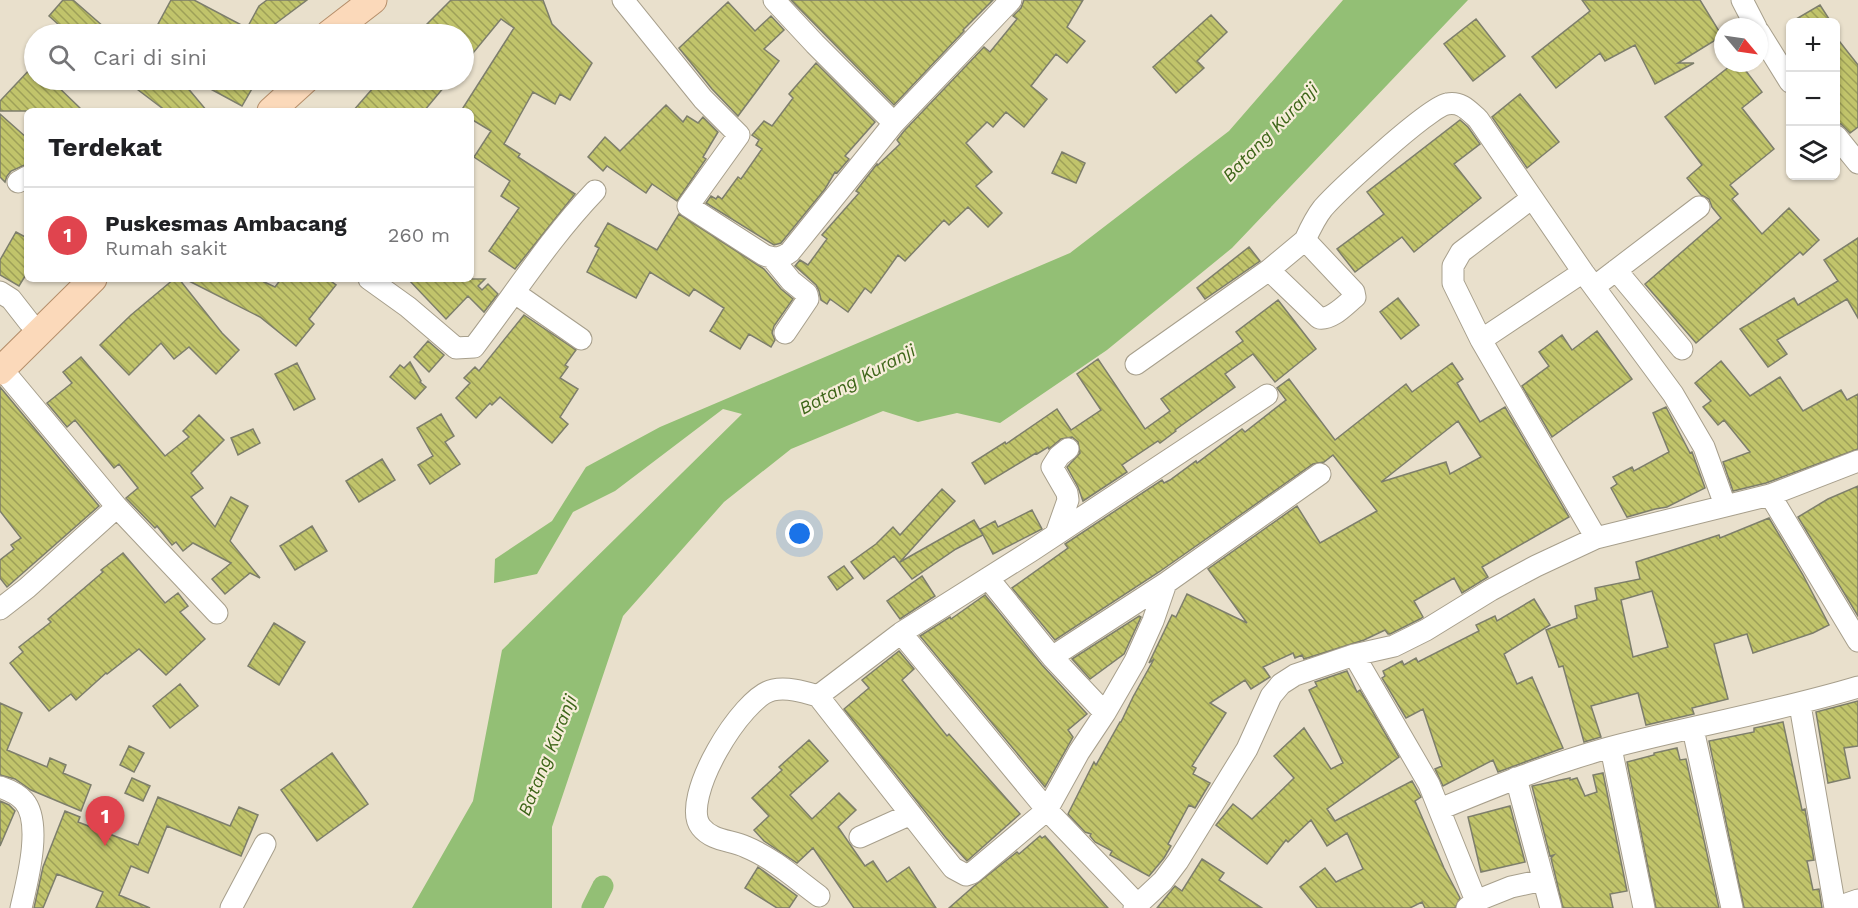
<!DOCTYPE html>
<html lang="id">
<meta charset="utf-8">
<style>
body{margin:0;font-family:"Work Sans",sans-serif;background:#f2f2f2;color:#202124}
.controls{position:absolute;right:18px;top:18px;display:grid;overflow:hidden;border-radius:9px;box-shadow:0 2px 4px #0004}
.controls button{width:54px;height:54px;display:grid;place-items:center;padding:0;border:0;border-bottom:2px solid #e0e0e0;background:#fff;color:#202124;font:30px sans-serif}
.compass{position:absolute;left:1714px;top:18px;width:54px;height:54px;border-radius:50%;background:#fff;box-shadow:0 2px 4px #0004;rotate:119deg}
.you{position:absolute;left:800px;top:534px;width:21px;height:21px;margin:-15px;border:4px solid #fff;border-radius:50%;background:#1a73e8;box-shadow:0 0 0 9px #1a73e833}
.badge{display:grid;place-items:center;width:39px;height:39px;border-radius:50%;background:#216c72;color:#fff;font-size:20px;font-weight:700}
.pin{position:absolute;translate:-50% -50px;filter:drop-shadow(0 2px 3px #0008)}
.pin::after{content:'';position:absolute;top:32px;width:21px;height:18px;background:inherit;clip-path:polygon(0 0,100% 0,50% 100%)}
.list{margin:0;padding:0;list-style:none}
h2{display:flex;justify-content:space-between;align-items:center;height:78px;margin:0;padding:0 24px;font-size:26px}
h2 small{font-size:20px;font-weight:400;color:#757577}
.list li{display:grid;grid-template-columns:39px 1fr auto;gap:18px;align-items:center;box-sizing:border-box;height:96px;padding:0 24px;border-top:2px solid #e0e0e0}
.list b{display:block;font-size:22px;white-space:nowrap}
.list p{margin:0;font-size:20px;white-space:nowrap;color:#757577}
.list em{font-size:20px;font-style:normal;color:#757577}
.icon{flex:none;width:33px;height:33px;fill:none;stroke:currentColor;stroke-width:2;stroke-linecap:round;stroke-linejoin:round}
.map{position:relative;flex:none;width:1858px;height:908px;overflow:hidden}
.search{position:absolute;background:#fff;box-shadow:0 2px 4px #0004;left:24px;top:24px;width:450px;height:66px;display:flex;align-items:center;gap:15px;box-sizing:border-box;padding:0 21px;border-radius:33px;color:#757577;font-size:22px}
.panel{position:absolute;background:#fff;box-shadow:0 2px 4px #0004;left:24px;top:108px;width:450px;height:174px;border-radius:9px}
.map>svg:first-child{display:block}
</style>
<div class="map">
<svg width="1858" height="908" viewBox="0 0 1858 908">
<defs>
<pattern id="building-back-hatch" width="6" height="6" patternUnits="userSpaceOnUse" patternTransform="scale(1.5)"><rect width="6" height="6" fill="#c1c46b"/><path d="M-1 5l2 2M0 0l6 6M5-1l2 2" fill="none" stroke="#9ea058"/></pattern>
</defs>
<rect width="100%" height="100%" fill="#e9e0cc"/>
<path fill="#93bf75" d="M1343,0H1468L1232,248L1107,350L1000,423L957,413L918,422L883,411L791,449L724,502L623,616L552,827V908H412L473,801L502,650L742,414L723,409L615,491L573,512L537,574L494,583L495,559L552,521L586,467L660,427L1070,253L1229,131Z"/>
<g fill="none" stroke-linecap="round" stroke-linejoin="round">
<path stroke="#93bf75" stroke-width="21" d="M592,908L603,886"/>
</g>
<path fill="url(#building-back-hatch)" stroke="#7d7e6b" stroke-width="1.5" fill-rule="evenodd" d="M63,0H73L112,34H69L49,16Z
M171,0H194L247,28L259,6L267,0H307L275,24L296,34H173L157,26Z
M451,0H543L552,24L592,63L570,100L560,94L555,104L533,92L504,144L520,154L518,157L575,194L515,269L489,251L519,208L501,196L510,181L474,157L491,131L471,119V111H461L514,28L501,19L464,64V34H417Z
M791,0H993L963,30L964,31L894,105Z
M1024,0H1083L1067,27L1085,41L1067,63L1056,54L1031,86L1047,99L1024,127L1006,112L993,127L987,122L966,143L992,172L976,186L1002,213L988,227L968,207L949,225L944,220L905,261L898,255L871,293L865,288L848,312L830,299L827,304L821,300L819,291L816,285L795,266L800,260L808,265L827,239L822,235L859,193L856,191L877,164L878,165L900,144L897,140L904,131L984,47L990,52L1017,19L1013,16L1021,8Z
M1582,0H1700L1722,36L1678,63H1694L1655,84L1635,45L1605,61L1600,53L1556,88L1532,57L1590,11Z
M728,2L755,31L771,16L784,30L764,49L779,61L738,116L712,89L679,48Z
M1820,5L1831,22H1791Z
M1211,15L1227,32L1197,61L1204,68L1176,93L1153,67Z
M1476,19L1505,56L1473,81L1444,44Z
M1836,37L1858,65V127L1850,133L1841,124L1836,123Z
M816,63L875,122L845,156L849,159L837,173L835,172L825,189L781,243L774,245L706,203L711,196L716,199L718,196L722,199L738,177L741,179L762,149L756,145L759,140L752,135L764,121L772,126L793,98L789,94Z
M1734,63H1740L1762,92L1742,108L1774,149L1730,185L1738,194L1732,199L1762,234L1789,208L1819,240L1803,255L1800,252L1696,343L1645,284L1721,218L1712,207L1709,199L1701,195L1687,178L1702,165L1665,117Z
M34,65V80H51L83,111H0V101Z
M125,80H181L207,111H166Z
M194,80H257L242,106Z
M380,80H450L424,111H353Z
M1520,94L1559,142L1527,168L1492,117Z
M666,105L683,122L687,116L698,123L703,117L718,132L703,157L706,159L677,201L652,184L646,193L607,166L603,171L588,157L605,137L620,151Z
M0,114L27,138V164L11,171L7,176L5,182L0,177Z
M1460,120L1468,127L1480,144L1454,164L1481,198L1414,252L1402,237L1355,272L1337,249L1384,214L1367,192Z
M1062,152L1085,163L1076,183L1052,173Z
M679,214L764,269L781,289L793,299L774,326L772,333L775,340L771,347L749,334L740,349L710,331L724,308L694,289L689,296L650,272L636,298L587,272L599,248L595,246L608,223L657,250Z
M16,232L27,238V273L19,286L0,275V260Z
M1858,238V318L1847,299L1777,340L1787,354L1768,367L1740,329L1794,298L1798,305L1838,281L1824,260Z
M1249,247L1260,261L1205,299L1197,288Z
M174,279H179L222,333L239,350L216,374L189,347L174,359L161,343L129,375L100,345L131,315Z
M185,279H258L275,287L281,279H328L336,285L309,319L314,324L296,346L260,317Z
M408,279H485L478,286L482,290L488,284L498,294L484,312L468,296L446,319Z
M1398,298L1419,325L1401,339L1380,312Z
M1278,300L1316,349L1275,382L1253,354L1225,374L1235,387L1175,430L1176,431L1160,443L1158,441L1122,465L1127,472L1083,501L1078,487L1067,467L1080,453L1078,442L1072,437L1061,439L1049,449L1048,447L1037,454L1036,453L985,484L972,463L1005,442L1006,444L1057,409L1071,430L1101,410L1077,374L1098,359L1145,429L1170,411L1161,399L1243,341L1236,332Z
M524,315L576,350L565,365L568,367L560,378L578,389L560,417L568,424L552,443L500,397L492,405L490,403L476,418L456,398L470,383L464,378L475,367L479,371Z
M1597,331L1632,379L1552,437L1522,386L1549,366L1539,352L1562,335L1572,350Z
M428,341L444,355L429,372L414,357Z
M81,357L165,456L189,437L183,431L199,415L224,440L191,473L203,488L191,497L215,527L231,497L248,506L230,541L260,578L250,573L225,594L212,579L231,563L193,543L183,551L176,542L172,545L157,526L155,528L126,498L138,488L119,464L114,468L75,420L67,427L47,403L72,383L63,372Z
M1721,361L1750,396L1780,377L1803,411L1841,390L1847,400L1858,394V449L1766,483L1733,491L1723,462L1750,452L1724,420L1718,425L1703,407L1711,401L1695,383Z
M410,362L421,381L420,382L426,387L415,399L390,377L400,365L404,368Z
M297,363L315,399L294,410L275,374Z
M1452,363L1463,379L1457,383L1480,422L1505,407L1569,517L1482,567L1488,577L1462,593L1454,578L1414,601L1423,617L1420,619L1390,634H1388L1385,630L1364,640L1304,659L1302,655L1295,658L1293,653L1263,667L1270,677L1251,689L1245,680L1210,703L1226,713L1192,766L1196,768L1193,774L1210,783L1195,808L1189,805L1168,844L1171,846L1164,858L1149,876L1110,855L1112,851L1095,842L1090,836L1091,834L1085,832L1068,814L1094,762L1096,765L1120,722H1121L1133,697L1154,659L1149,663L1172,615L1176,617L1187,594L1247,623L1208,569L1297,506L1320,543L1377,511L1333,455L1324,462L1313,464L1159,572L1055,640L1012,588L1068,548L1065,544L1162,480L1164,483L1170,480L1196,461L1197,463L1242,429L1245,432L1286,400L1277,388L1289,379L1335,440L1406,384L1412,392ZM1458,421L1481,457L1450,474L1446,462L1381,482Z
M0,387L99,506L7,587L0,578V560L14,549L11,545L21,538L0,511Z
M1666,407L1690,453L1692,452L1705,488L1667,507L1655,509L1627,517L1611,488L1617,484L1613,477L1632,467L1634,471L1669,452L1653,413Z
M441,414L454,436L445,442L460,464L430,484L418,465L433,456L417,428Z
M253,429L260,443L238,455L231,438Z
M382,459L395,480L359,502L346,481Z
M1858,486V616L1798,517L1828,499Z
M942,489L955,501L900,562L974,520L983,535L956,549L912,579L894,556L864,579L851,562L876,544L893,527L900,535Z
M1032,510L1042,529L993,554L980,529L995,521L998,527Z
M1769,518L1803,575L1829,625L1813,633L1753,653L1747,634L1714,644L1728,699L1692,708L1694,714L1646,725L1638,693L1591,706L1601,737L1584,742L1563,666L1559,667L1546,630L1577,618L1575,606L1597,600L1595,588L1640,579L1636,562L1719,535L1720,538ZM1652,591L1668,647L1633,657L1621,600Z
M312,526L327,551L295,570L280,546Z
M123,553L165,603L178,593L188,606L180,612L205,639L166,675L139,649L107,674L106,673L76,700L71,694L49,711L10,663L23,652L19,647L51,622L48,619L103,572L101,570Z
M844,566L853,578L837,590L828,577Z
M922,576L935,596L900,619L887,601Z
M985,595L1042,665L1087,714L1068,730L1073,737L1045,787L920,636L950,617L951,619Z
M1534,599L1550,625L1504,654L1517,684L1532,677L1563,748L1498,772L1493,760L1443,786L1435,769L1442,766L1423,709L1406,718L1382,678L1385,676L1383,671L1402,661L1404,665L1416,658L1418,662L1479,631L1476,625L1495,616L1497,621Z
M1139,616L1141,617L1124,654L1090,679L1072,659Z
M274,623L305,642L279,685L248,666Z
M899,651L914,669L902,680L947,736L949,734L1020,814L967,861L946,838L844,709L869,688L862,680Z
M1347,671L1357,692L1360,690L1399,757L1327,809L1335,821L1412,781L1421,797L1415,801L1444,868L1460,898L1455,908H1425L1422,902L1410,908H1317L1300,887L1325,868L1336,882L1363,869L1347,833L1327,846L1311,820L1288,842L1286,840L1267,864L1216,825L1233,804L1252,819L1294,778L1274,756L1304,728L1331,769L1343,763L1309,690L1317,686L1315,682Z
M180,684L198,706L170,728L153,706Z
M1858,701V746L1844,748L1850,778L1828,783L1816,712Z
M0,703L22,713L7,750L47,767L50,758L66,765L63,773L91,785L81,811L31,790L15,779L0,775Z
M1783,722L1802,810L1805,809L1814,860L1807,861L1813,890L1819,889L1822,908H1744L1709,741L1754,732V728Z
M809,740L828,761L790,795L812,819L839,793L856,810L838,827L865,866L873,861L887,882L909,867L936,908H854L813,848L797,863L764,841L754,830L769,816L752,798L782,770L779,767Z
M129,746L144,753L134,772L120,765Z
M1677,748L1680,760L1686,759L1719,908H1656L1627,762L1654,755V753Z
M332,753L368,804L317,841L281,790Z
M1603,773L1627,891L1610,894L1613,908H1563L1551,858L1554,855L1550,856L1532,786L1570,778V780L1577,778L1585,796L1597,792L1593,775Z
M132,778L150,786L143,801L125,793Z
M158,797L230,826L239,807L258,815L241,856L167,826L148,873L131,866L119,895L150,908H96L103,892L57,874L43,908H34L43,867L65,811L80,817L78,822L138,845Z
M0,801L9,805L15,811L0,846Z
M1510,806L1525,862L1481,872L1468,817Z
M1040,836L1042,838L1045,836L1108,908H949L974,886L1017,852L1019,854Z
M1202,859L1224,873L1219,880L1262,908H1157L1175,886L1182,891Z
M758,867L797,896L789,908H777L745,888Z"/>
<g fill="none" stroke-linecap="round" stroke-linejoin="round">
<defs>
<path id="minor" d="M623,0L703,99L739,135L688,206L764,255C775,259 781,259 790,252L894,123
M774,0L815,44L894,123L1011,0
M1742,0L1756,27
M1759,32L1790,82
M1836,136L1858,163
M18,182L27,177
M773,259L791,281L807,294L808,299L785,333
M1269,270L1305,240
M1616,270L1682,349
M1583,272L1481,340L1596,538
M369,279L408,307L456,348L474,347C514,295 549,239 595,191
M1594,287L1699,207
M0,292L11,299L29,322
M515,293L581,339
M1481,340L1453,283V266L1461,252L1532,198
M1136,364L1269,270L1319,318C1332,320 1345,305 1355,297L1354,292L1305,240C1310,229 1315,218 1323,208C1338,191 1430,106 1447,104C1461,101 1469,111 1478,119L1583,272L1673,394L1704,447L1725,505
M2,369L117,507L217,613
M1770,495L1858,641
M1056,534L1068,500L1067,493L1052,467L1059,456L1068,449
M988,578L1052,657L1105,713
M0,609L27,588L117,507
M901,633L1047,810L1138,905
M1354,655L1429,784L1476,901L1467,908
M1052,657L1166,583L1320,474
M818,696L901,633L1031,551L1267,395
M1800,705L1835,908
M1693,729L1732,908
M1611,748L1644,908
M1516,778L1551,908
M0,787C9,790 18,794 24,801C43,823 27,882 21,908
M1440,809C1496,786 1550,764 1608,748C1691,726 1775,712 1858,687
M860,837L911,814
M819,896C796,879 773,858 746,847C731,840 712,841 701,827C679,800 742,696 773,690C788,687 804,692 818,696L953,868L966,875L972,873L1047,810L1079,752L1105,713L1135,661L1153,621L1166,583
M1476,901L1511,887L1543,880
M231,908L265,844
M1134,908L1163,881L1178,861L1247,749L1271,696L1281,684L1295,675L1354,655L1394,646L1426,630L1491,590L1536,566L1596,538L1770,495L1858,461
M1835,908L1858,900"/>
<path id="major" d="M329,34L373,0
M271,111L305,80
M0,371L93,279"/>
</defs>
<use href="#minor" stroke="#a79f8c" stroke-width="23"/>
<use href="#major" stroke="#b58e6a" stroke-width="29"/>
<use href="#minor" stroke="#fff" stroke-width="21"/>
<use href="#major" stroke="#fbd9ba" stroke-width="27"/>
</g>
<g text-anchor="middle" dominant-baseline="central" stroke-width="4.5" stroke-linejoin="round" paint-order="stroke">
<g font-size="18" font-style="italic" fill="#3d6518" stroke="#f6edd9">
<text transform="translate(1270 132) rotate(-46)">Batang Kuranji</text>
<text transform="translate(857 379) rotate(-28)">Batang Kuranji</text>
<text transform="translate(547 755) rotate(-68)">Batang Kuranji</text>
</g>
</g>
</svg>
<div class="controls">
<button>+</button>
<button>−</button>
<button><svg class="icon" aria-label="layers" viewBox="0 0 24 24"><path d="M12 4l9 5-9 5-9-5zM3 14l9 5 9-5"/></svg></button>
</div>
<svg class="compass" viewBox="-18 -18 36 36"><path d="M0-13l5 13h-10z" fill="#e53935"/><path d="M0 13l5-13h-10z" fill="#757577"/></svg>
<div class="you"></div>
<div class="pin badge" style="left:105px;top:846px;background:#e0444e">1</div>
<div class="search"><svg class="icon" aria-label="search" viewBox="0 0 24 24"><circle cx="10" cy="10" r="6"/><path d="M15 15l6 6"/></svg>Cari di sini</div>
<section class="panel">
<h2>Terdekat<small></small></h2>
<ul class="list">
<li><span class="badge" style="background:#e0444e">1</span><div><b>Puskesmas Ambacang</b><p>Rumah sakit</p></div><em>260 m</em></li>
</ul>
</section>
</div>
